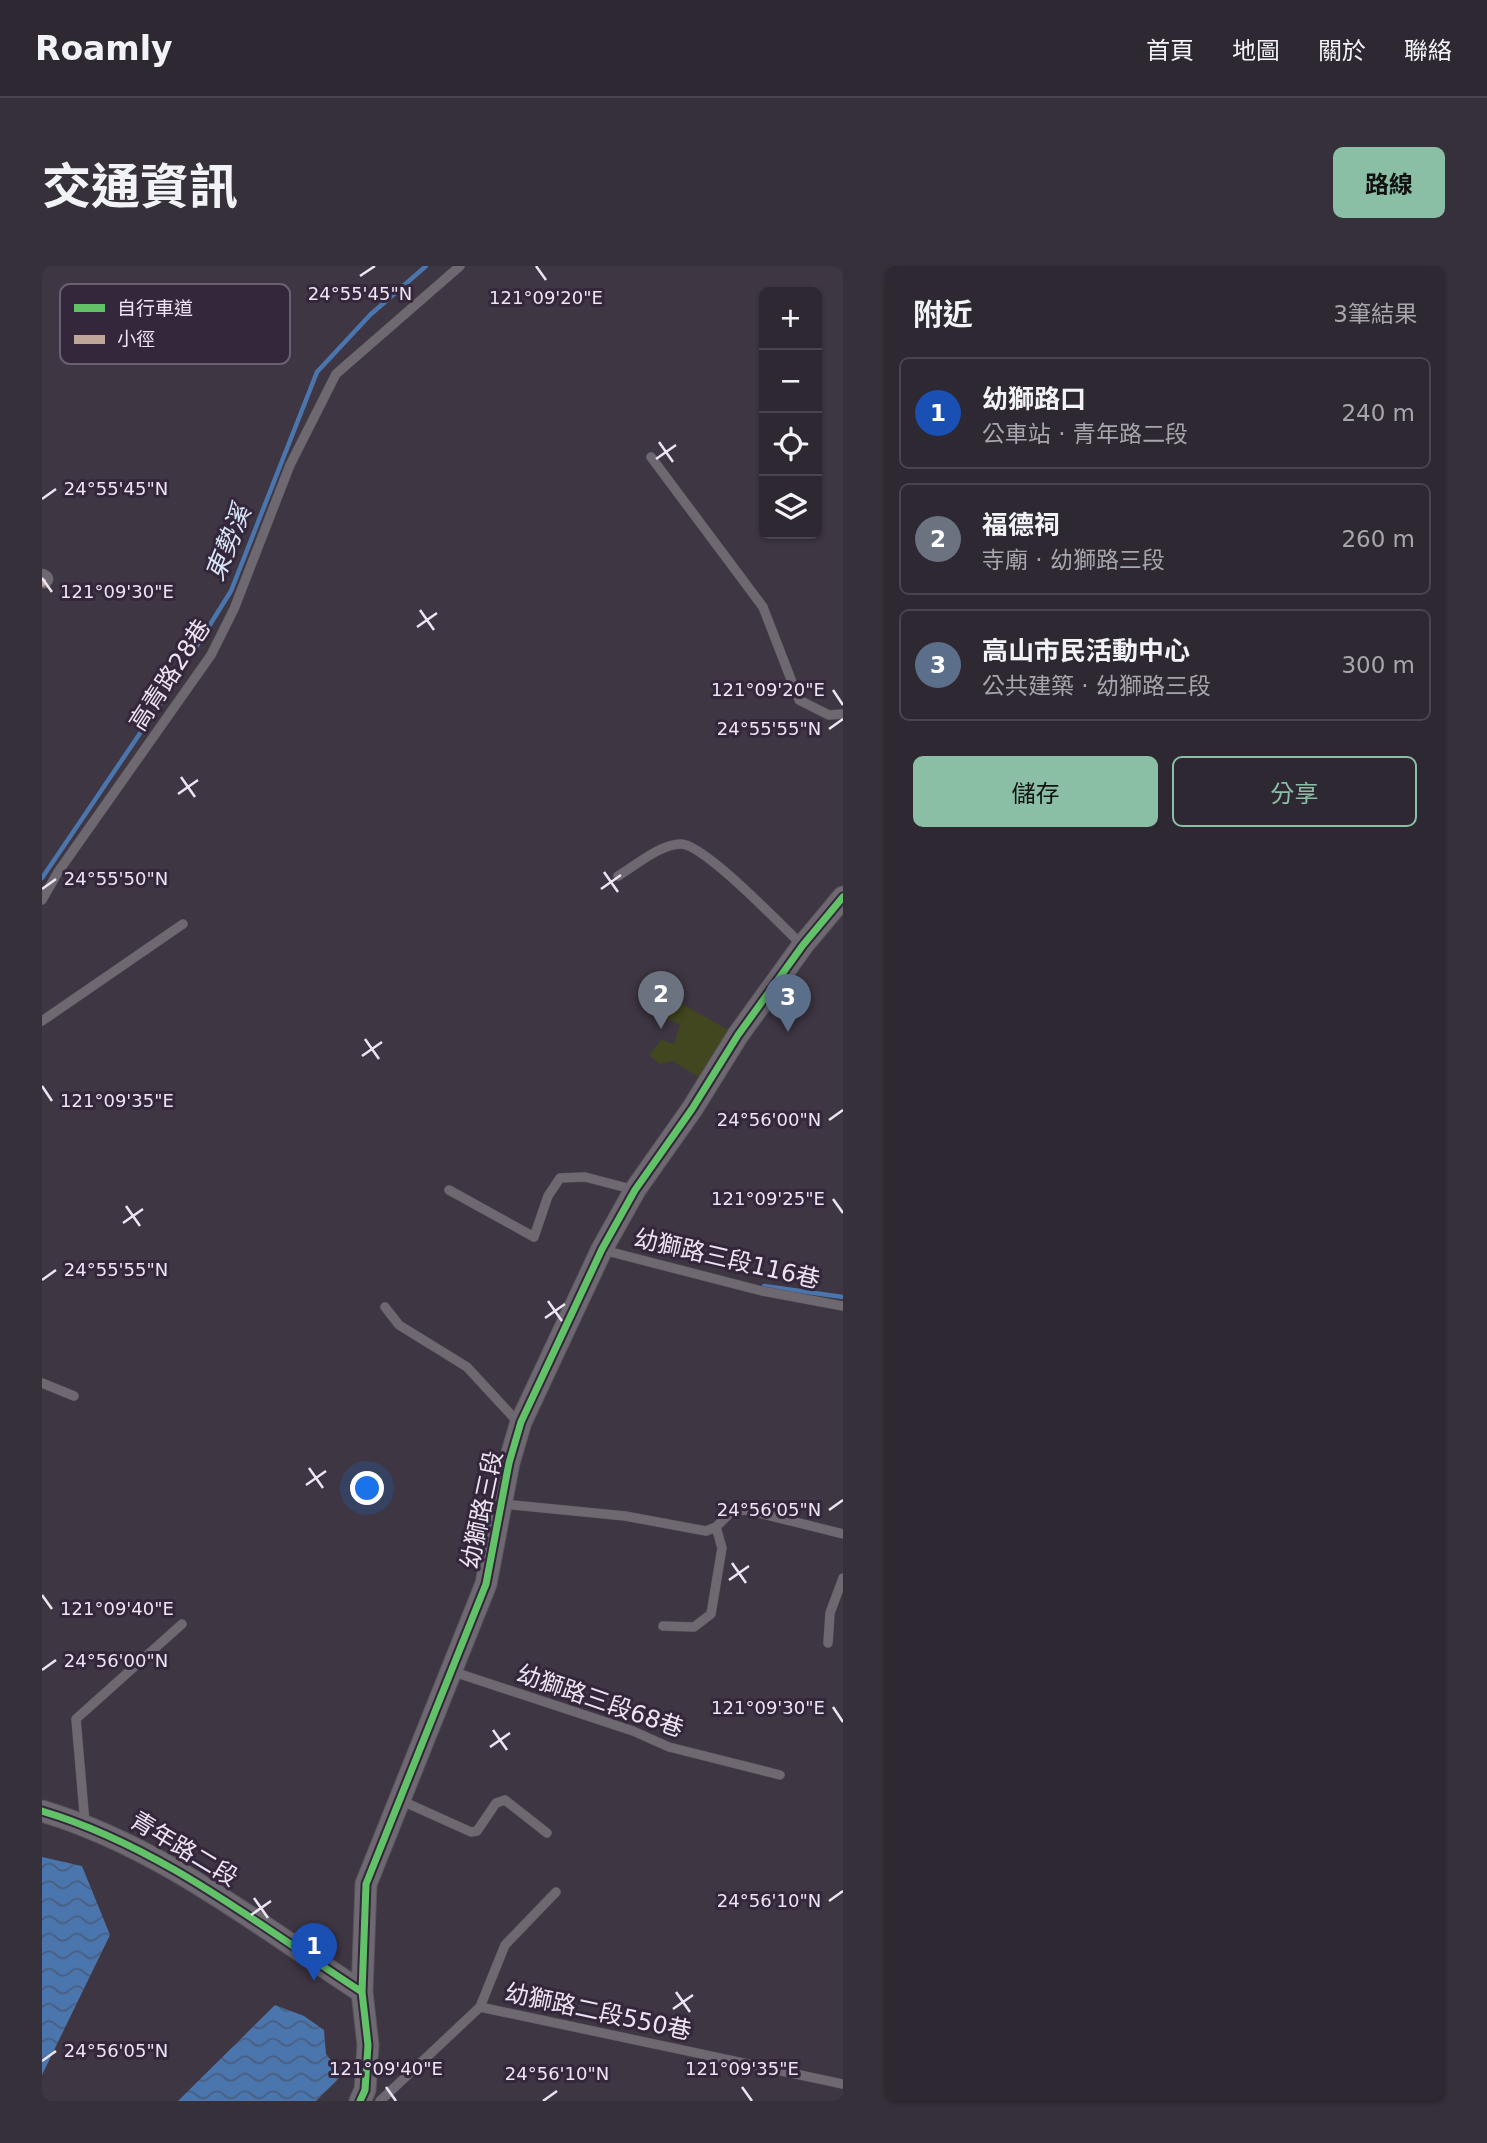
<!DOCTYPE html>
<html lang="zh-TW">
<meta charset="utf-8">
<style>
body{margin:0;font-family:"DejaVu Sans","Noto Sans TC",sans-serif;background:#36303a;color:#f1f3f6}
.controls{position:absolute;right:21px;top:21px;display:grid;overflow:hidden;border-radius:10px;box-shadow:0 2px 5px #0004}
.controls button{width:63px;height:63px;display:grid;place-items:center;padding:0;border:0;border-bottom:2px solid #49444d;background:#2e2832;color:#f1f3f6;font:35px sans-serif}
.you{position:absolute;left:326px;top:1223px;width:24px;height:24px;margin:-18px;border:5px solid #fff;border-radius:50%;background:#1a73e8;box-shadow:0 0 0 10px #1a73e833}
.badge{display:grid;place-items:center;width:46px;height:46px;border-radius:50%;background:#8abfa5;color:#fff;font-size:23px;font-weight:700}
.pin{position:absolute;translate:-50% -58px;filter:drop-shadow(0 2px 4px #0008)}
.pin::after{content:'';position:absolute;top:37px;width:24px;height:21px;background:inherit;clip-path:polygon(0 0,100% 0,50% 100%)}
.list{margin:0;padding:0;list-style:none}
h2{display:flex;justify-content:space-between;align-items:center;height:91px;margin:0;padding:0 28px;font-size:30px}
h2 small{font-size:23px;font-weight:400;color:#a7a6ac}
.list li{display:grid;grid-template-columns:46px 1fr auto;gap:21px;align-items:center;box-sizing:border-box;height:112px;margin:0 14px 14px;padding:0 14px;border:2px solid #49444d;border-radius:10px}
.list b{display:block;font-size:26px;white-space:nowrap}
.list p{margin:0;font-size:23px;white-space:nowrap;color:#a7a6ac}
.list em{font-size:23px;font-style:normal;color:#a7a6ac}
.actions{display:flex;gap:14px;padding:21px 28px}
.actions a{flex:1;padding:16px 0;border:2px solid #8abfa5;border-radius:10px;text-align:center;font-size:24px;color:#8abfa5}
.actions .main{background:#8abfa5;color:#111}
.icon{flex:none;width:38px;height:38px;fill:none;stroke:currentColor;stroke-width:2;stroke-linecap:round;stroke-linejoin:round}
.map{position:relative;flex:none;width:801px;height:1835px;overflow:hidden;border-radius:10px}
header{display:flex;align-items:center;gap:42px;box-sizing:border-box;height:98px;padding:0 35px;background:#2e2832;border-bottom:2px solid #49444d}
header strong{font-size:33px}
nav{display:flex;gap:38px;margin-inline-start:auto;font-size:24px}
.intro{display:flex;align-items:center;justify-content:space-between;box-sizing:border-box;height:168px;padding:0 42px}
h1{margin:0;font-size:49px}
.button{padding:18px 32px;border-radius:10px;background:#8abfa5;color:#111;font-size:24px;font-weight:700}
main{display:flex;gap:42px;padding:0 42px}
aside{flex:1;background:#2e2832;border-radius:10px;box-shadow:0 2px 5px #0004}
.map>svg:first-child{display:block}
</style>
<header>
<strong>Roamly</strong>
<nav><a>首頁</a><a>地圖</a><a>關於</a><a>聯絡</a></nav>
</header>
<div class="intro"><h1>交通資訊</h1><a class="button">路線</a></div>
<main>
<div class="map">
<svg width="801" height="1835" viewBox="0 0 801 1835">
<defs>
<pattern id="water-waves" width="16" height="10" patternUnits="userSpaceOnUse" patternTransform="scale(1.75)"><rect width="16" height="10" fill="#4b75ad"/><path d="M0 5q4-4 8 0t8 0" fill="none" stroke="#495f80"/></pattern>
</defs>
<rect width="100%" height="100%" fill="#3e3642"/>
<path fill="#424720" d="M633,734L686,764L658,812L631,795L618,798L607,789L619,774L632,778L638,758L621,752Z"/>
<path fill="url(#water-waves)" d="M0,1591L40,1600L68,1669L0,1809Z
M233,1739L262,1750L282,1764L284,1788L300,1809L274,1835H136Z"/>
<g fill="none" stroke-linecap="round" stroke-linejoin="round">
<path stroke="#4b75ad" stroke-width="4.5" d="M0,612L126,426L189,325L275,106L328,49L384,0
M722,1020L801,1031"/>
<defs>
<path id="service" d="M609,191L721,341L757,434L787,449L801,448
M576,610C593,600 618,578 639,578C662,578 740,660 759,678
M0,634L16,606L169,389L192,343L248,199L294,108L418,0
M0,755L141,658
M407,924L492,971L506,930L518,912L543,911L593,924
M561,984L720,1025L801,1040
M343,1041L357,1059L425,1101L472,1152L479,1156
M0,1117L32,1130
M460,1238L583,1250L664,1265L674,1261L690,1245L705,1244L801,1268
M621,1360L652,1361L669,1348L680,1282L674,1261
M786,1377L788,1347L801,1312
M409,1405L591,1465L627,1481L738,1509
M358,1534L429,1566L435,1565L454,1537L463,1534L505,1567
M43,1558L34,1453L140,1358
M438,1741L463,1679L514,1626
M338,1835L438,1741L801,1818"/>
<path id="minor" d="M0,312L2,313"/>
<path id="tertiary" d="M0,1545C118,1580 218,1660 320,1726
M318,1835L323,1824L326,1779L320,1726L324,1618L444,1318L467,1197L479,1156L560,983L593,924L650,843L696,769L761,679L801,631"/>
</defs>
<use href="#service" stroke="#59535d" stroke-width="10"/>
<use href="#minor" stroke="#59535d" stroke-width="19"/>
<use href="#tertiary" stroke="#59535d" stroke-width="23"/>
<use href="#service" stroke="#6e6871" stroke-width="9"/>
<use href="#minor" stroke="#6e6871" stroke-width="18"/>
<use href="#tertiary" stroke="#6e6871" stroke-width="21"/>
<path stroke="#c0a59a" stroke-width="5" stroke-dasharray="10 5" stroke-linecap="butt" d="M0,320L2,313"/>
<defs>
<path id="cycleway" d="M0,1545C118,1580 218,1660 320,1726
M318,1835L323,1824L326,1779L320,1726L324,1618L444,1318L467,1197L479,1156L560,983L593,924L650,843L696,769L761,679L801,631"/>
</defs>
<use href="#cycleway" stroke="#34273c" stroke-width="11"/>
<use href="#cycleway" stroke="#61c268" stroke-width="7"/>
</g>
<path fill="none" stroke="#ece4f2" stroke-width="2.5" d="M494,0L504,14M318,10L333,0M617,176L631,196M614,193L634,179M0,233L14,223M0,312L10,326M378,344L392,364M375,361L395,347M791,424L801,439M787,463L801,453M139,511L153,531M136,528L156,514M562,606L576,626M0,623L14,613M559,623L579,609M323,773L337,793M320,790L340,776M0,820L10,835M787,854L801,844M791,933L801,947M84,940L98,960M81,957L101,943M0,1014L14,1004M506,1035L520,1055M503,1052L523,1038M267,1202L281,1222M264,1219L284,1205M787,1244L801,1234M690,1297L704,1317M687,1314L707,1300M0,1329L10,1343M0,1404L14,1394M791,1441L801,1456M451,1464L465,1484M448,1481L468,1467M212,1632L226,1652M787,1635L801,1625M209,1649L229,1635M634,1726L648,1746M631,1743L651,1729M0,1795L14,1785M344,1821L354,1835M700,1821L710,1835M501,1835L515,1825"/>
<g text-anchor="middle" dominant-baseline="central" stroke-width="6" stroke-linejoin="round" paint-order="stroke">
<g font-size="24" fill="#ece4f2" stroke="#34273c">
<text transform="translate(128 409) rotate(-57)">高青路28巷</text>
<text transform="translate(685 993) rotate(13)">幼獅路三段116巷</text>
<text transform="translate(440 1244) rotate(-78)">幼獅路三段</text>
<text transform="translate(558 1435) rotate(19)">幼獅路三段68巷</text>
<text transform="translate(142 1583) rotate(31)">青年路二段</text>
<text transform="translate(556 1746) rotate(12)">幼獅路二段550巷</text>
</g>
<g font-size="26" font-style="italic" fill="#d9e6f7" stroke="#34273c">
<text transform="translate(186 277) rotate(-68)">東勢溪</text>
</g>
</g>
<rect x="18" y="18" width="230" height="80" rx="10" fill="#34273c" stroke="#6b6073" stroke-width="2"/>
<rect x="32" y="38" width="31" height="8" fill="#61c268"/>
<rect x="32" y="69" width="31" height="9" fill="#c0a59a"/>
<g font-size="19" fill="#ece4f2">
<text x="75" y="49">自行車道</text>
<text x="75" y="80">小徑</text>
</g>
<g font-size="18" text-anchor="middle" fill="#ece4f2" stroke="#34273c" stroke-width="6" stroke-linejoin="round" paint-order="stroke">
<text x="318" y="34">24°55'45"N</text>
<text x="504" y="38">121°09'20"E</text>
<text x="74" y="229">24°55'45"N</text>
<text x="75" y="332">121°09'30"E</text>
<text x="726" y="430">121°09'20"E</text>
<text x="727" y="469">24°55'55"N</text>
<text x="74" y="619">24°55'50"N</text>
<text x="75" y="841">121°09'35"E</text>
<text x="727" y="860">24°56'00"N</text>
<text x="726" y="939">121°09'25"E</text>
<text x="74" y="1010">24°55'55"N</text>
<text x="727" y="1250">24°56'05"N</text>
<text x="75" y="1349">121°09'40"E</text>
<text x="74" y="1401">24°56'00"N</text>
<text x="726" y="1448">121°09'30"E</text>
<text x="727" y="1641">24°56'10"N</text>
<text x="74" y="1791">24°56'05"N</text>
<text x="344" y="1809">121°09'40"E</text>
<text x="700" y="1809">121°09'35"E</text>
<text x="515" y="1814">24°56'10"N</text>
</g>
</svg>
<div class="controls">
<button>+</button>
<button>−</button>
<button><svg class="icon" aria-label="locate" viewBox="0 0 24 24"><circle cx="12" cy="12" r="6"/><path d="M12 2v4M12 18v4M2 12h4M18 12h4"/></svg></button>
<button><svg class="icon" aria-label="layers" viewBox="0 0 24 24"><path d="M12 4l9 5-9 5-9-5zM3 14l9 5 9-5"/></svg></button>
</div>
<div class="you"></div>
<div class="pin badge" style="left:272px;top:1715px;background:#1a4fb4">1</div>
<div class="pin badge" style="left:619px;top:763px;background:#6b7280">2</div>
<div class="pin badge" style="left:746px;top:766px;background:#5c6f8a">3</div>
</div>
<aside>
<h2>附近<small>3筆結果</small></h2>
<ul class="list">
<li><span class="badge" style="background:#1a4fb4">1</span><div><b>幼獅路口</b><p>公車站 · 青年路二段</p></div><em>240 m</em></li>
<li><span class="badge" style="background:#6b7280">2</span><div><b>福德祠</b><p>寺廟 · 幼獅路三段</p></div><em>260 m</em></li>
<li><span class="badge" style="background:#5c6f8a">3</span><div><b>高山市民活動中心</b><p>公共建築 · 幼獅路三段</p></div><em>300 m</em></li>
</ul>
<div class="actions"><a class="main">儲存</a><a>分享</a></div>
</aside>
</main>
